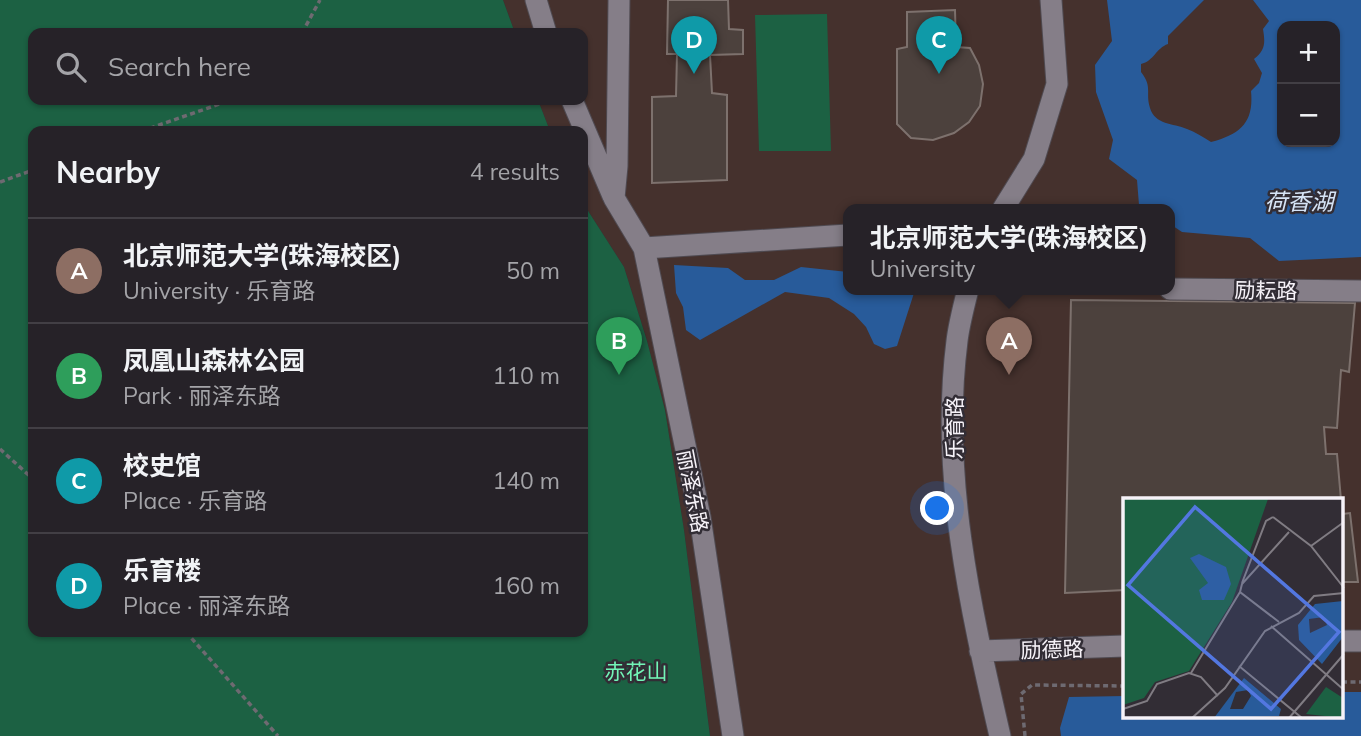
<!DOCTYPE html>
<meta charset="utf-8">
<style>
body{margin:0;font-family:Mulish,"Noto Sans SC",sans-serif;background:#322f34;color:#f1f3f6}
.controls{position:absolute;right:21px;top:21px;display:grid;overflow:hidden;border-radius:14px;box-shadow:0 2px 5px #0004}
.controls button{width:63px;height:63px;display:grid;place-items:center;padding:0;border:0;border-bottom:2px solid #423f45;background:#262228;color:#f1f3f6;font:35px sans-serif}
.you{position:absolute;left:938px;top:509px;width:24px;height:24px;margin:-18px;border:5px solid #fff;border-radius:50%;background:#1a73e8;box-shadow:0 0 0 10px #1a73e833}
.badge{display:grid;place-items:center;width:46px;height:46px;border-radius:50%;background:#ea580c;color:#fff;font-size:23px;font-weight:700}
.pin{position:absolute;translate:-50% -58px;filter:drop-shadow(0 2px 4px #0008)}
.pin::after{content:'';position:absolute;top:37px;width:24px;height:21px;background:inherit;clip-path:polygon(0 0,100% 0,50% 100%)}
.popup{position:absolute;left:843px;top:204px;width:332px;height:91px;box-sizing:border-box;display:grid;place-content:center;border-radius:14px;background:#262228;filter:drop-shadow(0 2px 5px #0005);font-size:23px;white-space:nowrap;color:#a4a4a8}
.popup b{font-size:26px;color:#f1f3f6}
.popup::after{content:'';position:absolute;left:50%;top:100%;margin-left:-14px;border:14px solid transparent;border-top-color:#262228}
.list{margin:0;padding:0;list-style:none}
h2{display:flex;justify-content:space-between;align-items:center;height:91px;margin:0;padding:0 28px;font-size:30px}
h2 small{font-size:23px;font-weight:400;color:#a4a4a8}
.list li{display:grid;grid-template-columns:46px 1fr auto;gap:21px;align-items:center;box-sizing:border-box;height:105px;padding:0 28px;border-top:2px solid #423f45}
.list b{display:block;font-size:26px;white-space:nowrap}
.list p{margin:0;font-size:23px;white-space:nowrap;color:#a4a4a8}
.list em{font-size:23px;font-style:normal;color:#a4a4a8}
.icon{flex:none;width:38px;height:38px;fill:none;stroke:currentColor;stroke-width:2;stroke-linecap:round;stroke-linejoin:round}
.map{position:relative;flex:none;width:1361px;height:736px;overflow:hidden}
.search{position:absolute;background:#262228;box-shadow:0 2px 5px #0004;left:28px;top:28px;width:560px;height:77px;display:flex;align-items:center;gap:18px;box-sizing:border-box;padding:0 24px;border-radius:14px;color:#a4a4a8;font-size:26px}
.panel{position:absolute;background:#262228;box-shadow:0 2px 5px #0004;left:28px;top:126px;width:560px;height:511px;border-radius:14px}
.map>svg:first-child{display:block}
</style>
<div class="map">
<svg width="1361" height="736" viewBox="0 0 1361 736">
<rect width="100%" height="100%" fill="#322d35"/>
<path fill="#45312d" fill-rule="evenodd" d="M503,0H1361V736H710L684,530L665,410L647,341L624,267L583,203V131H550L538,100H583V33H515ZM1282,26H1335V142H1282ZM848,209H1170V289H848ZM1125,500H1342V717H1125Z"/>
<path fill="#1c6143" d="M0,0H503L515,33H33V100H538L550,131H33V632H583V203L624,267L647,341L665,410L684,530L710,736H0Z
M827,14L831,151H759L755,15Z"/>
<path fill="#285b9a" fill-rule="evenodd" d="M1107,0H1204L1168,36V44C1156,48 1154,61 1141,64V72C1153,87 1145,92 1150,108C1155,125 1173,123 1187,129C1195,132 1203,137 1211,142C1241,134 1254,122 1251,91L1259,83L1262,73L1254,59C1266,50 1265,42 1263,29L1269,21L1253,0H1361V257L1279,261L1250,238L1182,232L1170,224V209H1145L1139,205L1137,180L1109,159L1113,140L1096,92L1095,65L1112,41ZM1282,26H1335V142H1282Z
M674,265L728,268L745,280H774L801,267L848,272V289H913L914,293L897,346L885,349L874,344L866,327L854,314L829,298L785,292L700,340L686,330L683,307L676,293Z
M1342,692H1361V736H1061L1060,728L1069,697L1125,696V717H1342Z"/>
<path fill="#4c413d" stroke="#7d716d" stroke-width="2" d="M668,0H728L729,29L743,30V54L710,55L712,93L727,95V180L652,183V97L676,96L677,54H667Z
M955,10L956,47L970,48L979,65L983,84L980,106L969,122L954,133L933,140L911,138L897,124V49L907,47V12Z
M955,10L956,47L970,48L979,65L983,84L980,106L969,122L954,133L933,140L911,138L897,124V49L907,47V12Z
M1071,300L1355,303L1349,372L1341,370L1337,428L1324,427L1326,454H1337L1341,500H1125V590L1065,593Z
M1342,510V514L1350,513L1358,582H1342Z"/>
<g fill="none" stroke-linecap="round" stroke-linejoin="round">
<defs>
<path id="minor" d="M536,0L546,33
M619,0L617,166L614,198L644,248L848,235
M572,100L613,196
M1003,209L1034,159L1057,84L1051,0
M644,248L700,517L733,736
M968,289C964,306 959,324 957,341C940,475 970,606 1000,736
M1170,289L1361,291
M1342,641H1361
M980,651L1125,646"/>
</defs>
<use href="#minor" stroke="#4f4a51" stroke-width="23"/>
<path stroke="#6e6a71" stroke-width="3.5" stroke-dasharray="5 3.5" stroke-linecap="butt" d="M302,33L320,0
M142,131L231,100
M0,182L33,170
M0,449L33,479
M186,632L278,736
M1342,682H1361
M1025,736L1021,694L1032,685L1125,686"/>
<use href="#minor" stroke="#857e88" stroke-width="21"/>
</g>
<g text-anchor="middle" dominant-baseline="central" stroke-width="5" stroke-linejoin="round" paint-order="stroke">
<g font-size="21" fill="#f6f2f8" stroke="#322d35">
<text transform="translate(1266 290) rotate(1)">励耘路</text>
<text transform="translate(954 428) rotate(-90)">乐育路</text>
<text transform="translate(693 491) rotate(79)">丽泽东路</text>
<text transform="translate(1052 649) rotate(-2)">励德路</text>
</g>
<g font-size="21" fill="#72f5b7" stroke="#322d35">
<text x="636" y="671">赤花山</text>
</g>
<g font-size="23" font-style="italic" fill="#d6e4f6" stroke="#322d35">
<text x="1299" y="201">荷香湖</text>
</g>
</g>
<g transform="translate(1123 498)">
<rect width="220" height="220" fill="#322d35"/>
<path d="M0,1H145L109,104L66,173L32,184L21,200L0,207ZM203,189L220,200V220L183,216Z" fill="#1c6143"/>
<path d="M76,56L103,69L108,86L101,102H79L76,92L85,85L67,60ZM220,103V139L199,166L176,142L175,127L192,106ZM201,119L204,127L187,135L186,121ZM121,180L158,211L156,218L91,220ZM125,192L128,198L120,211H107L113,194Z" fill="#285b9a" fill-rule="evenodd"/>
<path fill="none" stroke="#807c83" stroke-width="2" d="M150,19L188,48L221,90M188,48L221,24M119,85L143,23L150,19M156,124L117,94L119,86L166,34M148,128L221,192M116,168L179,220M68,175L117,94M0,211L24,203L34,186L66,175L78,179L95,198M69,220L102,190L142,133L176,115L191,98L221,95M166,220L221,156"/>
<path fill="#5377e0" fill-opacity="0.15" stroke="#5377e0" stroke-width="3.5" d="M72,9L216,134L148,211L5,87Z"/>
<rect width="220" height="220" fill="none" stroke="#f6f2f8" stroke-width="3.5"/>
</g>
</svg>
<div class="controls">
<button>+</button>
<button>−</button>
</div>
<div class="you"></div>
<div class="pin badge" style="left:1009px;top:375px;background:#8d6e63">A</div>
<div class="popup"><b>北京师范大学(珠海校区)</b>University</div>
<div class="pin badge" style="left:619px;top:375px;background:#2e9e5b">B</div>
<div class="pin badge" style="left:939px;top:74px;background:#0f9aa8">C</div>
<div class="pin badge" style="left:694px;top:74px;background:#0f9aa8">D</div>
<div class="search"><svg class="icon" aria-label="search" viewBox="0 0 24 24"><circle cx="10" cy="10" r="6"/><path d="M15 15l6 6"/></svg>Search here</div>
<section class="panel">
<h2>Nearby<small>4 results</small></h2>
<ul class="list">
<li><span class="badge" style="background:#8d6e63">A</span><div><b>北京师范大学(珠海校区)</b><p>University · 乐育路</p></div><em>50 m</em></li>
<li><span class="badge" style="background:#2e9e5b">B</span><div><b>凤凰山森林公园</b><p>Park · 丽泽东路</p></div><em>110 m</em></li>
<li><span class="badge" style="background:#0f9aa8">C</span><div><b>校史馆</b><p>Place · 乐育路</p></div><em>140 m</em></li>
<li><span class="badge" style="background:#0f9aa8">D</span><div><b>乐育楼</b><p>Place · 丽泽东路</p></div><em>160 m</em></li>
</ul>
</section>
</div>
